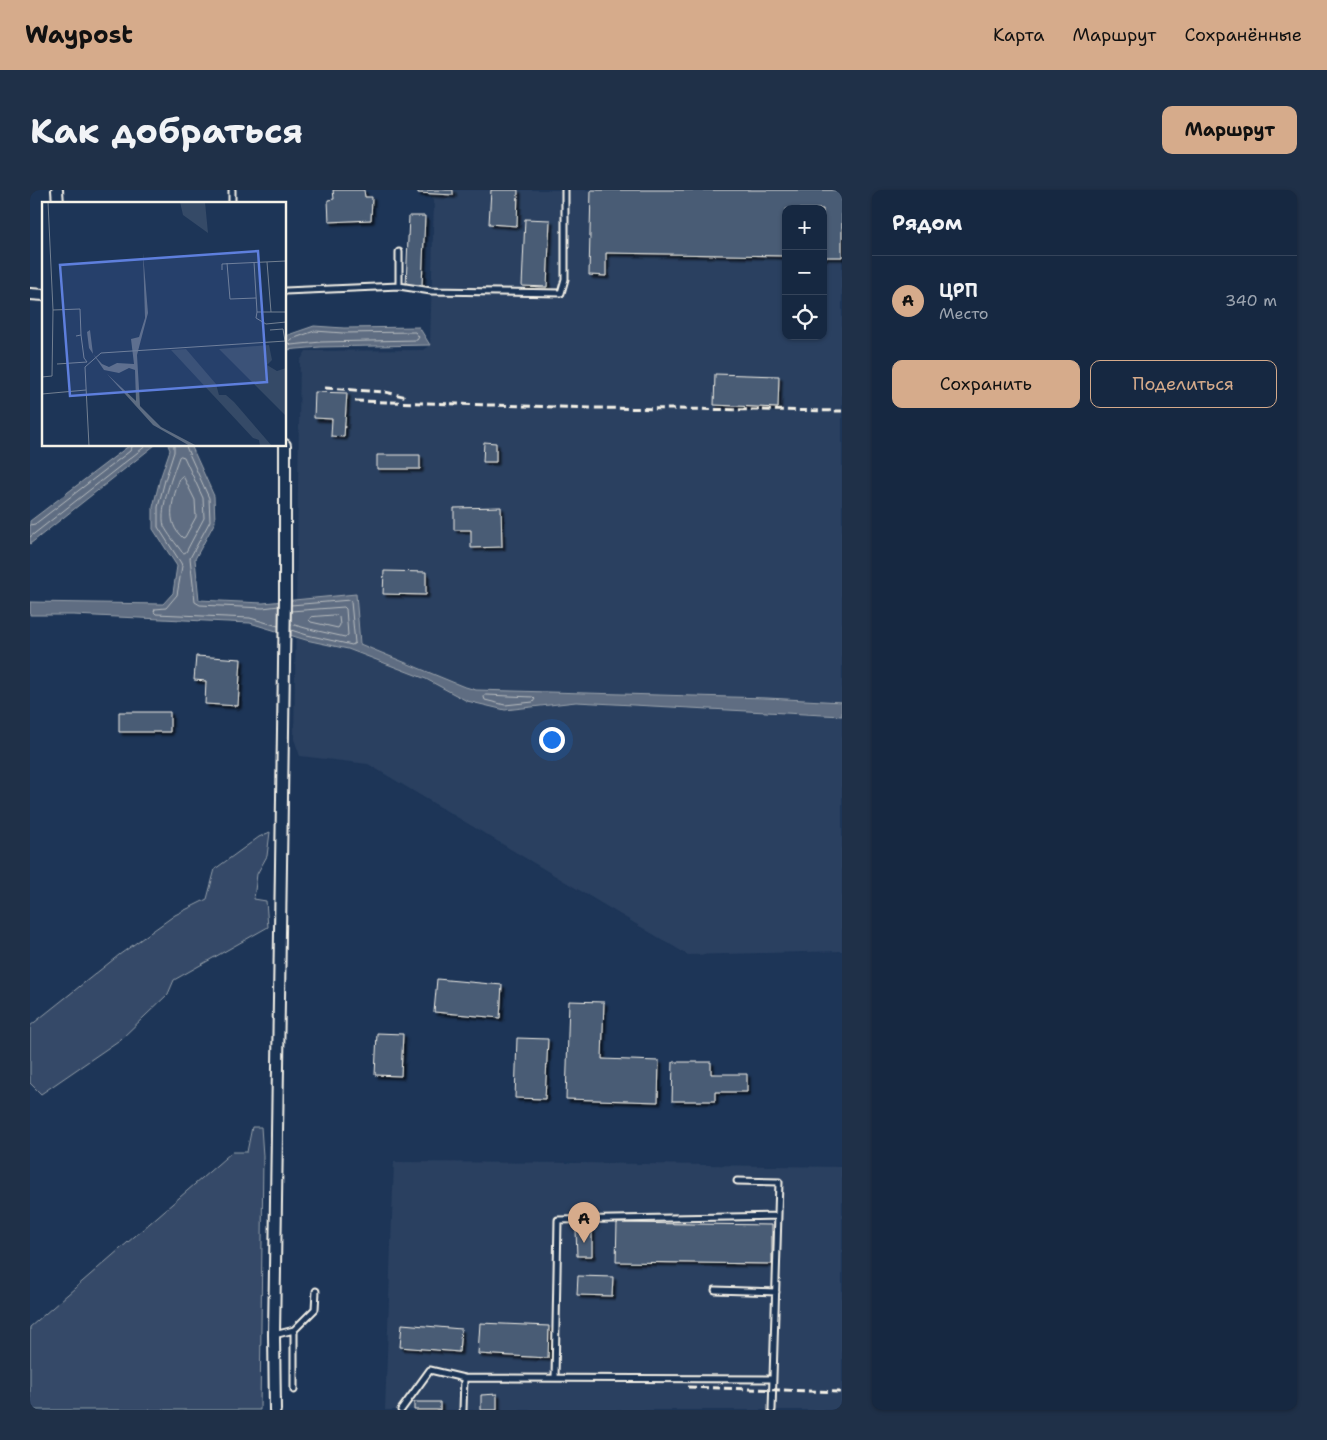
<!DOCTYPE html>
<html lang="ru">
<meta charset="utf-8">
<style>
body{margin:0;font-family:"Shantell Sans",sans-serif;background:#1f3048;color:#f1f3f6}
.controls{position:absolute;right:15px;top:15px;display:grid;overflow:hidden;border-radius:10px;box-shadow:0 1px 4px #0004}
.controls button{width:45px;height:45px;display:grid;place-items:center;padding:0;border:0;border-bottom:1px solid #35445a;background:#162841;color:#f1f3f6;font:25px sans-serif}
.you{position:absolute;left:521px;top:549px;width:18px;height:18px;margin:-12px;border:4px solid #fff;border-radius:50%;background:#1a73e8;box-shadow:0 0 0 8px #1a73e833}
.badge{display:grid;place-items:center;width:32px;height:32px;border-radius:50%;background:#d6ab8b;color:#111;font-size:16px;font-weight:700}
.pin{position:absolute;translate:-50% -41px;filter:drop-shadow(0 1px 2px #0008)}
.pin::after{content:'';position:absolute;top:26px;width:18px;height:15px;background:inherit;clip-path:polygon(0 0,100% 0,50% 100%)}
.list{margin:0;padding:0;list-style:none}
h2{display:flex;justify-content:space-between;align-items:center;height:65px;margin:0;padding:0 20px;font-size:21px}
h2 small{font-size:16px;font-weight:400;color:#9ea6b1}
.list li{display:grid;grid-template-columns:32px 1fr auto;gap:15px;align-items:center;box-sizing:border-box;height:90px;padding:0 20px;border-top:1px solid #35445a}
.list b{display:block;font-size:19px;white-space:nowrap}
.list p{margin:0;font-size:16px;white-space:nowrap;color:#9ea6b1}
.list em{font-size:16px;font-style:normal;color:#9ea6b1}
.actions{display:flex;gap:10px;padding:15px 20px}
.actions a{flex:1;padding:11px 0;border:1px solid #d6ab8b;border-radius:10px;text-align:center;font-size:18px;color:#d6ab8b}
.actions .main{background:#d6ab8b;color:#111}
.icon{flex:none;width:28px;height:28px;fill:none;stroke:currentColor;stroke-width:2;stroke-linecap:round;stroke-linejoin:round}
.map{position:relative;flex:none;width:812px;height:1220px;overflow:hidden;border-radius:10px}
header{display:flex;align-items:center;gap:30px;box-sizing:border-box;height:70px;padding:0 25px;background:#d6ab8b;color:#111}
header strong{font-size:24px}
nav{display:flex;gap:28px;margin-inline-start:auto;font-size:18px}
.intro{display:flex;align-items:center;justify-content:space-between;box-sizing:border-box;height:120px;padding:0 30px}
h1{margin:0;font-size:35px}
.button{padding:12px 22px;border-radius:10px;background:#d6ab8b;color:#111;font-size:18px;font-weight:700}
main{display:flex;gap:30px;padding:0 30px}
aside{flex:1;background:#162841;border-radius:10px;box-shadow:0 1px 4px #0004}
.map>svg:first-child{display:block}
</style>
<header>
<strong>Waypost</strong>
<nav><a>Карта</a><a>Маршрут</a><a>Сохранённые</a></nav>
</header>
<div class="intro"><h1>Как добраться</h1><a class="button">Маршрут</a></div>
<main>
<div class="map">
<svg width="812" height="1220" viewBox="0 0 812 1220">
<defs>
<filter id="shadow"><feDropShadow dx="3" dy="3" stdDeviation="1" flood-color="#0009"/></filter>
</defs>
<rect width="100%" height="100%" fill="#1d3557"/>
<filter id="ink" filterUnits="userSpaceOnUse"><feTurbulence type="fractalNoise" baseFrequency=".02" numOctaves="2"/><feDisplacementMap in="SourceGraphic" scale="10" xChannelSelector="R" yChannelSelector="G"/><feConvolveMatrix kernelMatrix="1 2 1 2 8 2 1 2 1" color-interpolation-filters="sRGB"/></filter>
<g filter="url(#ink)">
<path fill="#2a4060" fill-rule="evenodd" d="M395,0H812V761L658,765L338,574L270,566L264,549L270,171L276,161L393,160L400,155L404,10ZM756,19H793V146H756Z
M364,972L550,973L812,977V1220H355Z"/>
<path fill="#354a67" stroke="#949ea8" d="M240,642L237,666L227,684L224,709L236,711L238,737L144,790L138,804L91,849L11,904L0,893V836L89,765L145,725L177,709L185,679L229,647Z
M222,937H231L233,966L230,1220H0V1137L202,962H217Z"/>
<path fill="#5e6d82" stroke="#9aa2ab" d="M284,136L314,138L389,137L400,155L291,157L255,160V146Z
M100,255H125L0,354V331Z
M138,255H161L184,306L185,332L165,369L169,410L233,413L326,404L330,454L432,496L446,500L737,508L812,512V526L546,512L475,520L437,511L396,489L318,459L276,450L220,433L43,425H0V412L133,414L143,403L147,376L123,339V317L130,289L140,260Z"/>
<g fill="none" stroke-linecap="round" stroke-linejoin="round">
<path stroke="#b8bcbf" stroke-width="1" d="M285,141L313,143L385,142L389,147L387,150L291,152L261,155L259,153L260,150Z
M144,255V262L135,290L128,317V337L151,373L152,376L147,405L136,418L125,419L124,422L126,424L220,428L248,436
M156,255L157,259L179,308L180,331L160,368L165,412L170,415L233,418L249,416
M151,266L154,267L173,308L174,328L156,362L154,363L152,362C147,355 137,343 134,336C129,319 143,284 149,267Z
M153,286L165,310L166,327L155,347L153,348C134,332 143,308 150,288Z
M0,335L5,334L100,261L103,255
M0,347L117,255
M307,425L309,427L310,435L308,438L281,432L279,430L281,427Z
M261,434L279,439L315,447L318,445L316,419L314,417L261,421
M261,440L277,445L322,455L325,453L321,412L320,410L261,415
M456,505L503,507L505,509L503,512L475,515L455,510L454,507Z"/>
</g>
<path fill="#485b74" stroke="#f4f1e8" filter="url(#shadow)" d="M303,0H334L335,7H342L341,30L299,32L298,10L304,9Z
M388,0H423V5L388,3Z
M461,0H488L487,36L459,34Z
M561,0H812V67H793V19H756V66L576,63V86L559,85Z
M379,26H395L392,95H376Z
M495,29L520,30L517,97L492,96Z
M685,184L749,186L748,218L684,215Z
M285,202L317,203L314,247L301,246L302,229L284,228Z
M454,252L466,253V272H453Z
M347,265H390V279H347Z
M471,317L472,357L441,358V340H424V318Z
M354,381L396,382V405L353,404Z
M166,466L211,469L208,516L175,514L176,491L164,490Z
M89,522H140V542H89Z
M407,789L472,795L470,828L404,822Z
M539,811L574,812L572,869L629,871L628,912L536,909Z
M347,843L373,844L371,886L345,885Z
M487,848L518,849L515,909L485,908Z
M643,872H681V884H717V902H685V911H642Z
M587,1033L742,1035V1074L586,1072Z
M546,1040H562V1066H547Z
M548,1086L583,1087L582,1106L547,1105Z
M450,1133L519,1136L518,1168L448,1164Z
M372,1134L431,1139L429,1162L370,1157Z
M467,1204V1220H451V1205Z
M384,1212H410V1220H384Z"/>
<g fill="none" stroke-linecap="round" stroke-linejoin="round">
<defs>
<path id="lane" d="M202,14V0
M369,96L401,101L531,103L535,89V0
M255,101L369,96V62
M707,991L749,992L742,1220
M685,1100L746,1102
M264,1140L285,1119L286,1101
M244,1145L264,1140V1200
M434,1188L743,1189
M525,1188L528,1030L748,1026
M371,1220L400,1180L434,1188L433,1220"/>
<path id="street" d="M27,0L28,14
M0,104L14,105
M245,1220L244,1145L255,407V255"/>
</defs>
<use href="#lane" stroke="#f4f1e8" stroke-width="9"/>
<use href="#street" stroke="#f4f1e8" stroke-width="14"/>
<use href="#lane" stroke="#1d3557" stroke-width="5"/>
<use href="#street" stroke="#1d3557" stroke-width="10"/>
<path stroke="#f4f1e8" stroke-width="3" stroke-dasharray="8 4" stroke-linecap="butt" d="M295,198L355,202L377,207
M325,211L563,218L812,221
M658,1197L812,1202"/>
</g>
</g>
<g transform="translate(12 12)">
<rect width="244" height="244" fill="#1d3557"/>
<path d="M138,0H163L166,31L141,13ZM227,143L230,158L225,163L235,169L244,166V214L177,147ZM144,147L174,182L177,193H184L192,200L230,244H218L217,238L211,236L129,148Z" fill="#354a67"/>
<path d="M101,51L106,111L95,153L98,204L119,225L155,244H148L111,223L65,172L94,199L93,168L87,166L77,171L62,168L47,146L45,130L48,128L51,152L60,162L67,165L75,161L92,162L89,137L97,135L103,116Z" fill="#5e6d82"/>
<path fill="none" stroke="#738091" stroke-width="1" d="M6,0L11,108L38,107L39,133M212,60L215,110M225,60L229,110M185,61L188,97L214,96M180,68V62L244,59M244,71V109M244,110H215L214,116L224,122L244,120M228,128L241,127L243,139M34,134L39,133L42,156L45,160M15,162L45,160M0,175L10,174L11,108M0,192L44,188M47,244L43,165L59,151L244,139"/>
<path fill="#5e7fdd" fill-opacity="0.15" stroke="#5e7fdd" stroke-width="2.5" d="M216,49L225,180L28,194L18,63Z"/>
<rect width="244" height="244" fill="none" stroke="#f4f1e8" stroke-width="2.5"/>
</g>
</svg>
<div class="controls">
<button>+</button>
<button>−</button>
<button><svg class="icon" aria-label="locate" viewBox="0 0 24 24"><circle cx="12" cy="12" r="6"/><path d="M12 2v4M12 18v4M2 12h4M18 12h4"/></svg></button>
</div>
<div class="you"></div>
<div class="pin badge" style="left:554px;top:1053px">A</div>
</div>
<aside>
<h2>Рядом<small></small></h2>
<ul class="list">
<li><span class="badge">A</span><div><b>ЦРП</b><p>Место</p></div><em>340 m</em></li>
</ul>
<div class="actions"><a class="main">Сохранить</a><a>Поделиться</a></div>
</aside>
</main>
